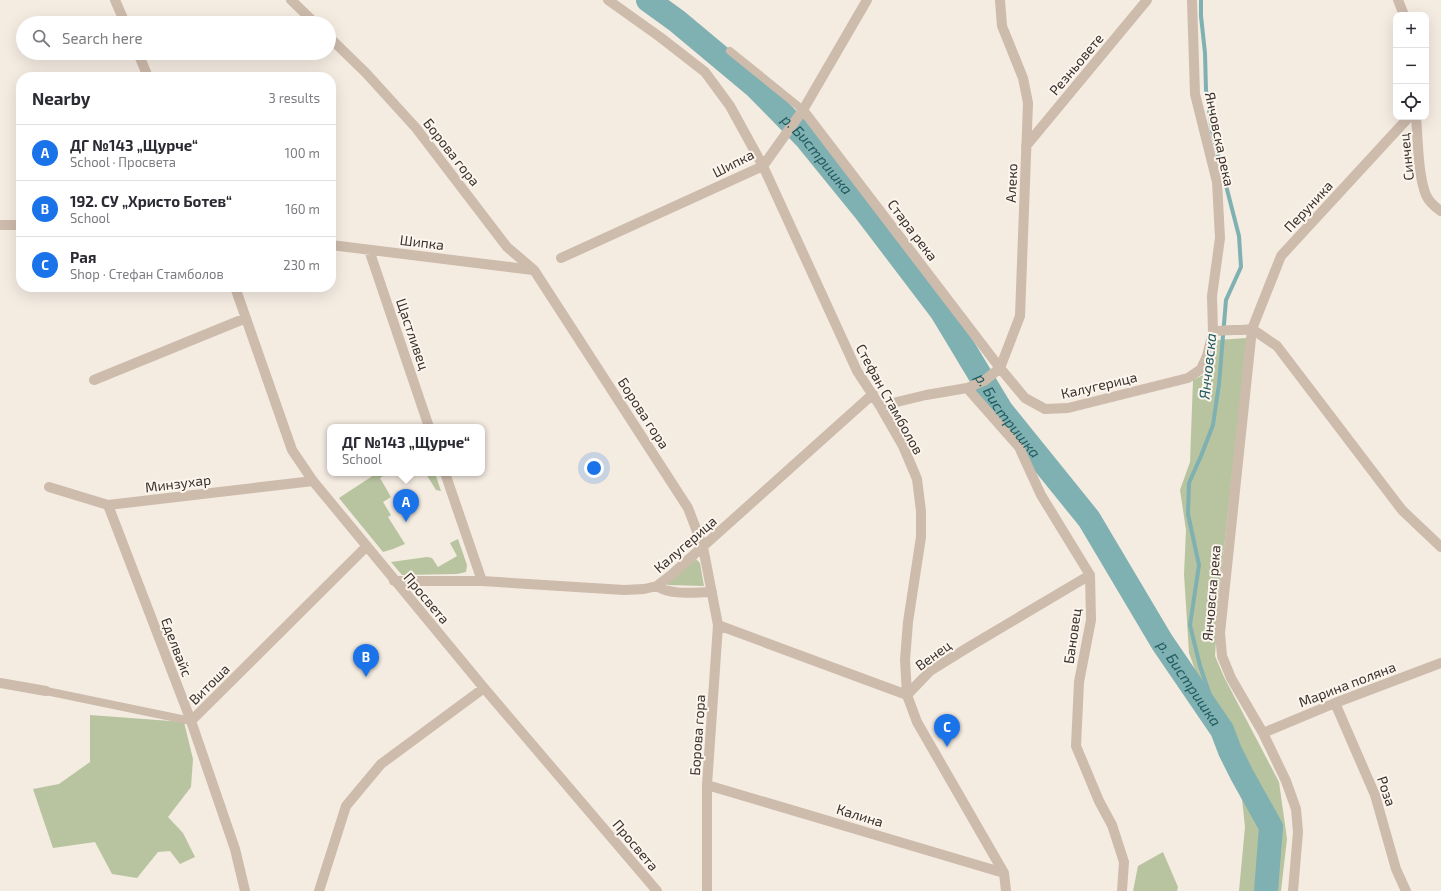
<!DOCTYPE html>
<meta charset="utf-8">
<style>
body{margin:0;font-family:"Exo 2",sans-serif;background:#f7f7f7;color:#2b2b33}
.controls{position:absolute;right:12px;top:12px;display:grid;overflow:hidden;border-radius:8px;box-shadow:0 4px 16px #0002}
.controls button{width:36px;height:36px;display:grid;place-items:center;padding:0;border:0;border-bottom:1px solid #e1e1e2;background:#fff;color:#2b2b33;font:20px sans-serif}
.you{position:absolute;left:594px;top:468px;width:14px;height:14px;margin:-10px;border:3px solid #fff;border-radius:50%;background:#1a73e8;box-shadow:0 0 0 6px #1a73e833}
.badge{display:grid;place-items:center;width:26px;height:26px;border-radius:50%;background:#1a73e8;color:#fff;font-size:13px;font-weight:700}
.pin{position:absolute;translate:-50% -33px;filter:drop-shadow(0 1px 2px #0008)}
.pin::after{content:'';position:absolute;top:21px;width:14px;height:12px;background:inherit;clip-path:polygon(0 0,100% 0,50% 100%)}
.popup{position:absolute;left:327px;top:424px;width:158px;height:52px;box-sizing:border-box;display:grid;place-content:center;border-radius:8px;background:#fff;filter:drop-shadow(0 1px 3px #0005);font-size:13px;white-space:nowrap;color:#7c7c81}
.popup b{font-size:15px;color:#2b2b33}
.popup::after{content:'';position:absolute;left:50%;top:100%;margin-left:-8px;border:8px solid transparent;border-top-color:#fff}
.list{margin:0;padding:0;list-style:none}
h2{display:flex;justify-content:space-between;align-items:center;height:52px;margin:0;padding:0 16px;font-size:17px}
h2 small{font-size:13px;font-weight:400;color:#7c7c81}
.list li{display:grid;grid-template-columns:26px 1fr auto;gap:12px;align-items:center;box-sizing:border-box;height:56px;padding:0 16px;border-top:1px solid #e1e1e2}
.list b{display:block;font-size:15px;white-space:nowrap}
.list p{margin:0;font-size:13px;white-space:nowrap;color:#7c7c81}
.list em{font-size:13px;font-style:normal;color:#7c7c81}
.icon{flex:none;width:22px;height:22px;fill:none;stroke:currentColor;stroke-width:2;stroke-linecap:round;stroke-linejoin:round}
.map{position:relative;flex:none;width:1441px;height:891px;overflow:hidden}
.search{position:absolute;background:#fff;box-shadow:0 4px 16px #0002;left:16px;top:16px;width:320px;height:44px;display:flex;align-items:center;gap:10px;box-sizing:border-box;padding:0 14px;border-radius:22px;color:#7c7c81;font-size:15px}
.panel{position:absolute;background:#fff;box-shadow:0 4px 16px #0002;left:16px;top:72px;width:320px;height:220px;border-radius:16px}
.map>svg:first-child{display:block}
</style>
<div class="map">
<svg width="1441" height="891" viewBox="0 0 1441 891">
<rect width="100%" height="100%" fill="#f4ebe1"/>
<path fill="#b8c4a0" d="M1247,338L1219,594L1215,656L1224,677L1279,782L1287,839L1281,891H1239L1245,827L1242,799L1189,653L1184,574L1186,530L1180,490L1190,462L1193,380L1207,373L1217,340Z
M377,473H388L380,478L391,497L383,502L391,515L388,517L405,544L393,549L383,552L339,498Z
M419,473H435L441,491L436,490L426,474L421,476Z
M458,539L467,565L466,572L457,574L402,575L391,562L427,557L432,558L438,567L457,556L450,543Z
M696,559L700,563L704,586L668,585L667,583Z
M90,715L184,722L193,759L191,787L168,817L183,833L195,857L180,864L170,851L158,852L137,878L112,874L95,842L53,848L33,789L59,784L90,762Z
M1163,852L1178,887L1177,891H1133L1138,866Z"/>
<g fill="none" stroke-linecap="round" stroke-linejoin="round">
<path stroke="#7fb0b2" stroke-width="4" d="M1201,0V16L1205,53L1206,90L1212,131L1239,236L1241,267L1226,300L1219,384L1213,425L1201,456L1189,483L1188,514L1199,565L1190,625L1200,666L1222,730"/>
<path stroke="#7fb0b2" stroke-width="24" id="s1" d="M648,0L677,21L756,87L805,137L866,212L942,312L1001,410L1089,519L1162,642L1222,730L1230,751L1242,775L1271,827L1266,891"/>
<path stroke="#cdbbac" stroke-width="8" d="M730,51L803,110
M46,691L191,721"/>
<path stroke="#cdbbac" stroke-width="10" d="M115,0L125,23
M291,0L315,23
M608,0L660,37L705,72L730,106L763,166L857,371L880,406L903,446L917,479L921,511V537L908,622L905,660L907,695L917,722L1004,873L1006,891
M1000,0L1002,26L1023,78L1028,103L1020,316L1000,368
M1192,0L1195,94L1217,182L1220,238L1212,296L1213,332
M1398,0L1404,15
M329,37L366,73L416,128L507,247L534,270L688,508L703,547L718,625L707,785V891
M138,53L148,77
M803,110L1000,368
M1416,117C1418,139 1418,176 1426,195C1429,202 1435,207 1441,211
M1026,146L1147,0
M0,225H21
M331,245L533,270
M369,250L429,427
M561,258L763,166L803,110L867,0
M235,287L292,450L313,481L484,688L657,891
M94,380L246,318
M967,388L1019,447L1041,495L1090,575L1091,620L1079,682L1076,746L1099,801L1112,825L1124,862L1122,891
M880,406L926,395L967,388L984,381L1000,368L1025,398L1045,409L1068,408L1188,378L1201,369L1207,356L1213,332C1226,329 1239,331 1252,329L1277,346L1402,510L1441,547
M445,473L482,581
M49,487L108,505L313,481
M108,505L191,721L235,849L245,891
M394,581H482L624,590L644,589L657,586L670,576L873,394
M657,586C672,596 694,592 712,592
M718,625L907,695L930,671L967,648L1090,575
M0,683L46,691
M1335,703L1375,795L1396,869L1406,891
M191,721L367,546
M1263,733L1335,703L1441,663
M707,785L1004,873
M319,891L346,806L381,764L484,688
M1293,891L1298,832L1296,809L1286,781L1263,733L1231,678L1222,656L1220,633L1252,329L1281,256L1409,117"/>
</g>
<g text-anchor="middle" dominant-baseline="central" stroke-width="4" stroke-linejoin="round" paint-order="stroke">
<g font-size="14" fill="#3b302b" stroke="#fbf5ee">
<text transform="translate(1076 64) rotate(-50)">Резньовете</text>
<text transform="translate(1220 139) rotate(78)">Янчовска река</text>
<text transform="translate(452 152) rotate(52)">Борова гора</text>
<text transform="translate(1406 157) rotate(-96)">Синчец</text>
<text transform="translate(733 163) rotate(-27)">Шипка</text>
<text transform="translate(1011 183) rotate(-88)">Алеко</text>
<text transform="translate(1308 206) rotate(-47)">Перуника</text>
<text transform="translate(913 230) rotate(53)">Стара река</text>
<text transform="translate(422 242) rotate(7)">Шипка</text>
<text transform="translate(413 334) rotate(71)">Щастливец</text>
<text transform="translate(1099 385) rotate(-13)">Калугерица</text>
<text transform="translate(890 399) rotate(61)">Стефан Стамболов</text>
<text transform="translate(644 413) rotate(57)">Борова гора</text>
<text transform="translate(178 483) rotate(-7)">Минзухар</text>
<text transform="translate(685 544) rotate(-41)">Калугерица</text>
<text transform="translate(1211 593) rotate(-85)">Янчовска река</text>
<text transform="translate(427 598) rotate(50)">Просвета</text>
<text transform="translate(1072 636) rotate(-82)">Бановец</text>
<text transform="translate(177 647) rotate(69)">Еделвайс</text>
<text transform="translate(933 655) rotate(-36)">Венец</text>
<text transform="translate(209 684) rotate(-45)">Витоша</text>
<text transform="translate(1347 684) rotate(-21)">Марина поляна</text>
<text transform="translate(697 735) rotate(-86)">Борова гора</text>
<text transform="translate(1387 791) rotate(71)">Роза</text>
<text transform="translate(860 815) rotate(17)">Калина</text>
<text transform="translate(636 845) rotate(50)">Просвета</text>
</g>
<g font-size="15" font-style="italic" fill="#1f5a5e" stroke="#fbf5ee">
<text stroke="none"><textPath href="#s1" startOffset="230">р. Бистришка</textPath></text>
<text transform="translate(1207 366) rotate(-84)">Янчовска</text>
<text stroke="none"><textPath href="#s1" startOffset="554">р. Бистришка</textPath></text>
<text stroke="none"><textPath href="#s1" startOffset="878">р. Бистришка</textPath></text>
</g>
</g>
</svg>
<div class="controls">
<button>+</button>
<button>−</button>
<button><svg class="icon" aria-label="locate" viewBox="0 0 24 24"><circle cx="12" cy="12" r="6"/><path d="M12 2v4M12 18v4M2 12h4M18 12h4"/></svg></button>
</div>
<div class="you"></div>
<div class="pin badge" style="left:406px;top:522px">A</div>
<div class="popup"><b>ДГ №143 „Щурче“</b>School</div>
<div class="pin badge" style="left:366px;top:677px">B</div>
<div class="pin badge" style="left:947px;top:747px">C</div>
<div class="search"><svg class="icon" aria-label="search" viewBox="0 0 24 24"><circle cx="10" cy="10" r="6"/><path d="M15 15l6 6"/></svg>Search here</div>
<section class="panel">
<h2>Nearby<small>3 results</small></h2>
<ul class="list">
<li><span class="badge">A</span><div><b>ДГ №143 „Щурче“</b><p>School · Просвета</p></div><em>100 m</em></li>
<li><span class="badge">B</span><div><b>192. СУ „Христо Ботев“</b><p>School</p></div><em>160 m</em></li>
<li><span class="badge">C</span><div><b>Рая</b><p>Shop · Стефан Стамболов</p></div><em>230 m</em></li>
</ul>
</section>
</div>
